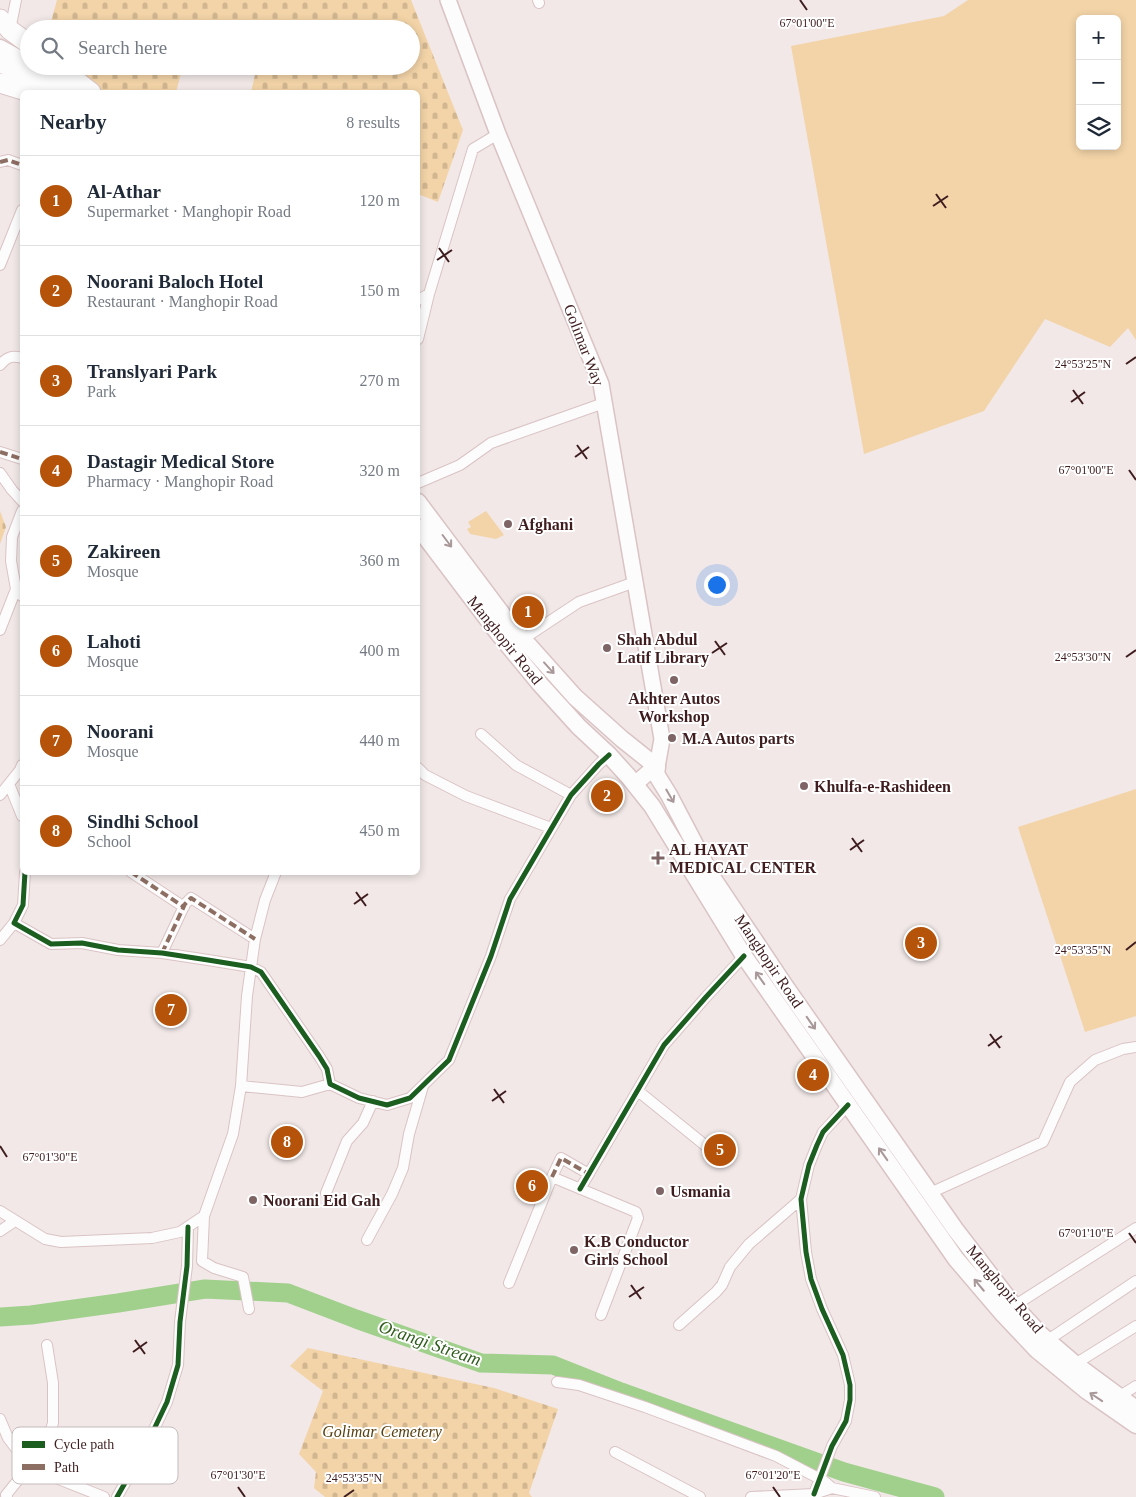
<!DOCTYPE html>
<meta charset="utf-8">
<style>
body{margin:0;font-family:Georgia,serif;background:#f2f2f3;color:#1f2937}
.controls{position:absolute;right:15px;top:15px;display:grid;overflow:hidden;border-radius:8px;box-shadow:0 2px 8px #0003}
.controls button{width:45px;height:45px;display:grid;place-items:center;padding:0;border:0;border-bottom:1px solid #e0e1e3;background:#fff;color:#1f2937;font:25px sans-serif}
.you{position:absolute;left:716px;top:584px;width:18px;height:18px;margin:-12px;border:4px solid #fff;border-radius:50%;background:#1a73e8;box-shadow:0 0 0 8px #1a73e833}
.badge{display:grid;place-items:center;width:32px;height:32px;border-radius:50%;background:#b45309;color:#fff;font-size:16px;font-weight:700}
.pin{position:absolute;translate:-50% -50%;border:2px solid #fff;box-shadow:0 1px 5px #0006}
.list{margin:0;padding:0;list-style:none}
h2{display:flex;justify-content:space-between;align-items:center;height:65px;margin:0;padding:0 20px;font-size:21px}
h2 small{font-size:16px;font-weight:400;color:#747a83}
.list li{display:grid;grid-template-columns:32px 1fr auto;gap:15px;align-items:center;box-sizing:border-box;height:90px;padding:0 20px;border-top:1px solid #e0e1e3}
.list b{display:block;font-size:19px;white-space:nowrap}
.list p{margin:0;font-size:16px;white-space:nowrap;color:#747a83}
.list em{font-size:16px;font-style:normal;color:#747a83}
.icon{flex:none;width:28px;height:28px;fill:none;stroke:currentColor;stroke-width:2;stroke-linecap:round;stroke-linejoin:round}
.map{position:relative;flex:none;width:1136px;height:1497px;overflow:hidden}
.search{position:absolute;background:#fff;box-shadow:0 2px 8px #0003;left:20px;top:20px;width:400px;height:55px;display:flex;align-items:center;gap:12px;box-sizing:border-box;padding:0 18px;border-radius:28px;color:#747a83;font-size:19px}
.panel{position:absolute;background:#fff;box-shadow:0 2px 8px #0003;left:20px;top:90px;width:400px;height:785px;border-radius:8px}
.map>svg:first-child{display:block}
</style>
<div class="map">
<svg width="1136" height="1497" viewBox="0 0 1136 1497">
<defs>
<pattern id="cemetery-stones" width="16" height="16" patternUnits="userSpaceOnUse" patternTransform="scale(1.25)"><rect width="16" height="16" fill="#f3d4a8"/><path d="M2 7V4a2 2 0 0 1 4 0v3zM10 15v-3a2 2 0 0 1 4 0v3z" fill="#d1b690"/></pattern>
</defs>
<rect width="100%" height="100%" fill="#f2e8e8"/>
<path fill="#f3d4a8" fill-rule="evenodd" d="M968,0H1136V340L1128,328L1110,347L1045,319L984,411L864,454L791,46L944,16ZM1080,19H1117V146H1080Z
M486,511L504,535L496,539L470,534L467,529L471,527L468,522Z
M1136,789V1016L1085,1032L1018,827Z"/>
<path fill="url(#cemetery-stones)" d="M57,0H411L463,130L438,202L418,194V92H251L257,66H411V29H49Z
M54,66H183L176,92H92Z
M0,511L6,527L0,544Z
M308,1348L494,1388L558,1409L529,1493L532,1497H325L314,1488L316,1472L299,1454L323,1391L290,1366Z"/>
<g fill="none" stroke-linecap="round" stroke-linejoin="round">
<path stroke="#a1d08d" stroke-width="19" d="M0,1317L31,1315L118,1303L205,1289L288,1293L356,1319L481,1363L553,1365L621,1392L844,1472L935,1497"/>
<defs>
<path id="street" d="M538,0L539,3
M10,30L16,0
M0,162L8,160L22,165
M0,265L22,210
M418,300L429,294L473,149L498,134
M418,339L429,294
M0,365C7,357 12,355 22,358
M0,452L22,459
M0,473L12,490L22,501
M418,483L460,465L491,443L604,403
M22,511L12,537L11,561L16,589L22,596
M0,630L16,589
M523,639L579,602L635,582
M481,734L516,765L571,795
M418,768L425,775L466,796L551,828
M9,784L22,816
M0,795L20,770L22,765
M25,872L23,905L14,923L51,944L82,943L118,950L162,953L208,960L251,967L261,972L319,1056L327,1069L330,1084L359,1098L387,1105L410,1098L449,1060L491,956L510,899L571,795L599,764L609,755
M131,872L184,907
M0,940L14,923
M162,953L185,904L191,898L255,939
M241,1086L302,1092L330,1084
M638,1091L711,1150
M552,1177L636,1212L638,1218L601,1315
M580,1189L664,1045L706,997L744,956
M326,1193L347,1141L363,1123L373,1101
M930,1193L1043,1142L1070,1082L1095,1060L1123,1049L1136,1047
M0,1211L45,1239L61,1242L152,1238L180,1232L204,1216
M0,1231L15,1221
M367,1240L392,1194L403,1168L409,1134L423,1086
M509,1283L552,1177L561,1158L589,1174
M1014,1306L1136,1228
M249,1309L243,1277L214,1268L202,1261L204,1216L233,1134L241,1086L247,996L255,939L265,900L276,872
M679,1325L716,1292L722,1285L730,1267L749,1244L801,1199
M1048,1340L1136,1281
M1075,1364L1136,1326
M557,1382L579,1385L645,1407L776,1456L824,1481L832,1488
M1118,1397L1136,1386
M0,1419L8,1438L29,1466L56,1478
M46,1445L56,1478L104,1497
M615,1452L700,1497
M814,1494L832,1446L846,1421L850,1400V1385L843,1355L822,1309L811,1279L806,1252L801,1199L809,1165L817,1145L823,1132L848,1105
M7,1497L6,1495L46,1445L53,1423V1383L47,1345
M117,1497L146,1446L167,1402L178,1365L180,1322L187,1266L188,1227
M751,1497L814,1494L832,1488L875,1497"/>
<path id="secondary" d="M448,0L498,134L601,384L662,739L657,767L650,771L635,784"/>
<path id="primary" d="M0,48L29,64
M0,64L59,92
M34,66L78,90
M418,502L508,622L575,697L622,739L657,767L656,774L669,795L712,877L785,986L955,1229L1014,1306L1040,1334L1075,1364L1136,1409
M418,527L498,633L540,684L579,727L608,754L628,776L652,806L744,956L956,1259L1003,1314L1037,1350L1087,1391L1136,1425"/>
<path id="highway" d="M0,19L10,30L29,44
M57,66L91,92
M0,83L29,92"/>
</defs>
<use href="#street" stroke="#dac3c4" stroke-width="12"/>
<use href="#secondary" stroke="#dac3c4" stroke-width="18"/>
<use href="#primary" stroke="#dac3c4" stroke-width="19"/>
<use href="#highway" stroke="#dac3c4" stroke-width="21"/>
<use href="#street" stroke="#fdfcfc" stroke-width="10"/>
<use href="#secondary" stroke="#fdfcfc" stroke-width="15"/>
<use href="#primary" stroke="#fdfcfc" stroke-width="16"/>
<use href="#highway" stroke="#fdfcfc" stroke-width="19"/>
<path stroke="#8d6e63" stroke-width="4" stroke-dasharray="8 4" stroke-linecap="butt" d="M0,162L8,160L22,165
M0,452L22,459
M131,872L184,907
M162,953L185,904L191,898L255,939
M552,1177L561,1158L589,1174"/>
<defs>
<path id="cycleway" d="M25,872L23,905L14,923L51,944L82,943L118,950L162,953L208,960L251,967L261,972L319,1056L327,1069L330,1084L359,1098L387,1105L410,1098L449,1060L491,956L510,899L571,795L599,764L609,755
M580,1189L664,1045L706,997L744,956
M814,1494L832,1446L846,1421L850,1400V1385L843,1355L822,1309L811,1279L806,1252L801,1199L809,1165L817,1145L823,1132L848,1105
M117,1497L146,1446L167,1402L178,1365L180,1322L187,1266L188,1227"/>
</defs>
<use href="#cycleway" stroke="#fff" stroke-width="8"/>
<use href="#cycleway" stroke="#1b5e20" stroke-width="5"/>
</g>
<defs><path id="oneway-shaft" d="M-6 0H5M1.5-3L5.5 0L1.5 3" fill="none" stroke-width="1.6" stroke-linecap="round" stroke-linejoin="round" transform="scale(1.25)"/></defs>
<g stroke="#a89899">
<use href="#oneway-shaft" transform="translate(447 541) rotate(53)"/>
<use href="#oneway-shaft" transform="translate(549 668) rotate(48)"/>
<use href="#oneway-shaft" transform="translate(670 796) rotate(60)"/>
<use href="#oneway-shaft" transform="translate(760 978) rotate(-125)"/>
<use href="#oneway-shaft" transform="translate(811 1023) rotate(55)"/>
<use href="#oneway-shaft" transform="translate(883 1154) rotate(-125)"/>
<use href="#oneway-shaft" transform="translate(979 1285) rotate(-130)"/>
<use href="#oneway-shaft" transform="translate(1096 1397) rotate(-146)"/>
</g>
<path fill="none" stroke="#3f1d1f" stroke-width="2" d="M800,0L807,10M936,194L946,208M933,206L948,196M439,248L449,262M437,260L452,250M1126,364L1136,357M1073,390L1083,404M1071,402L1085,392M577,445L587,459M575,457L589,447M1129,470L1136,480M715,641L725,655M712,653L727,643M1126,657L1136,650M852,838L862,852M850,850L864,840M356,892L366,906M354,904L368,894M1126,950L1136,942M990,1034L1000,1048M988,1046L1002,1036M494,1089L504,1103M492,1101L506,1091M0,1146L7,1157M1129,1233L1136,1243M631,1285L641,1299M629,1297L644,1287M135,1340L145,1354M133,1352L147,1342M238,1487L245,1497M773,1487L780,1497M344,1497L354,1490"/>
<g fill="#7e6465" stroke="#fff" stroke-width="2">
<circle cx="508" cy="524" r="5"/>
<circle cx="607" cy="648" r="5"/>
<circle cx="674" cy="680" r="5"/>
<circle cx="672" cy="738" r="5"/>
<circle cx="804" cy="786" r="5"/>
<path d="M655.5 850.5h5v5h5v5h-5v5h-5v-5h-5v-5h5z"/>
<circle cx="660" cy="1191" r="5"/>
<circle cx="253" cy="1200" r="5"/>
<circle cx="574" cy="1250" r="5"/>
</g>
<g text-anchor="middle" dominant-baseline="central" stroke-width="4" stroke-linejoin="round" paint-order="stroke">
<g font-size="16" fill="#3f1d1f" stroke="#fff">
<text transform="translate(584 345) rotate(69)">Golimar Way</text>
<text transform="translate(505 640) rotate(51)">Manghopir Road</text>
<text transform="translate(769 961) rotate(56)">Manghopir Road</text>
<text transform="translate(1005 1289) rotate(50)">Manghopir Road</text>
</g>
<g font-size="16" font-weight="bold" fill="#3f1d1f" stroke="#fff" text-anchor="start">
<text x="518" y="524">Afghani</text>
<text x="617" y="639">Shah Abdul<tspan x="617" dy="18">Latif Library</tspan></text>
<text x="674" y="698" text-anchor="middle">Akhter Autos<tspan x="674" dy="18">Workshop</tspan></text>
<text x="682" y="738">M.A Autos parts</text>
<text x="814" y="786">Khulfa-e-Rashideen</text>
<text x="669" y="849">AL HAYAT<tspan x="669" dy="18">MEDICAL CENTER</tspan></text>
<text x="670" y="1191">Usmania</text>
<text x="263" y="1200">Noorani Eid Gah</text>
<text x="584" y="1241">K.B Conductor<tspan x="584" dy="18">Girls School</tspan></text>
</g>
<g font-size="16" font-style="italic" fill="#5a4011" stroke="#fff">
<text x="382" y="1431">Golimar Cemetery</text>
</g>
<g font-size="18" font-style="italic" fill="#2f5d1d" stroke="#fff">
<text transform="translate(430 1343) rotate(19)">Orangi Stream</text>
</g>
</g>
<rect x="12" y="1427" width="166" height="57" rx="8" fill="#fff" stroke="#c5bbbc" stroke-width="1"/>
<rect x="22" y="1441" width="23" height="7" fill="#1b5e20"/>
<rect x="22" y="1464" width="23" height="6" fill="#8d6e63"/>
<g font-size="14" fill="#3f1d1f">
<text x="54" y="1449">Cycle path</text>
<text x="54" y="1472">Path</text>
</g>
<g font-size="12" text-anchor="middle" fill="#3f1d1f" stroke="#fff" stroke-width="4" stroke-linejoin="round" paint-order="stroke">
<text x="807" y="27">67°01'00"E</text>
<text x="1083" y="368">24°53'25"N</text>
<text x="1086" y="474">67°01'00"E</text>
<text x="1083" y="661">24°53'30"N</text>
<text x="1083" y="954">24°53'35"N</text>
<text x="50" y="1161">67°01'30"E</text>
<text x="1086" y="1237">67°01'10"E</text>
<text x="238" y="1479">67°01'30"E</text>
<text x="773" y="1479">67°01'20"E</text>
<text x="354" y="1482">24°53'35"N</text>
</g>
</svg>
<div class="controls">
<button>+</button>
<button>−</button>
<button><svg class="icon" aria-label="layers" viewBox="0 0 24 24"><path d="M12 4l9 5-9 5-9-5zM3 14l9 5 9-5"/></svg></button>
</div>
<div class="you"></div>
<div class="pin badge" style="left:528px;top:612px">1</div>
<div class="pin badge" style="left:607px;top:796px">2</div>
<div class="pin badge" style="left:921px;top:943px">3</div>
<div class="pin badge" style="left:813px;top:1075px">4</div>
<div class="pin badge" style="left:720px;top:1150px">5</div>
<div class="pin badge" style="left:532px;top:1186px">6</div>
<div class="pin badge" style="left:171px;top:1010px">7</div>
<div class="pin badge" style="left:287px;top:1142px">8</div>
<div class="search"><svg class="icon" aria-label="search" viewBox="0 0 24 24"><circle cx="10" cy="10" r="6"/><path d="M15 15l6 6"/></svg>Search here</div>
<section class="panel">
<h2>Nearby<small>8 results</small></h2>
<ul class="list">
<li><span class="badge">1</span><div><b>Al-Athar</b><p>Supermarket · Manghopir Road</p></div><em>120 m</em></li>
<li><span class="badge">2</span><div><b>Noorani Baloch Hotel</b><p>Restaurant · Manghopir Road</p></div><em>150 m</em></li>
<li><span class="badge">3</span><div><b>Translyari Park</b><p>Park</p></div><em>270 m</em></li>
<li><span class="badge">4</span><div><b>Dastagir Medical Store</b><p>Pharmacy · Manghopir Road</p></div><em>320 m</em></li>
<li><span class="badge">5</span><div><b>Zakireen</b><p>Mosque</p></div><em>360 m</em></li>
<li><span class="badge">6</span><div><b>Lahoti</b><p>Mosque</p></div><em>400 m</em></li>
<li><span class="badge">7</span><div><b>Noorani</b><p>Mosque</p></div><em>440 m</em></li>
<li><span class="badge">8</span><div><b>Sindhi School</b><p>School</p></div><em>450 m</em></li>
</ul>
</section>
</div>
